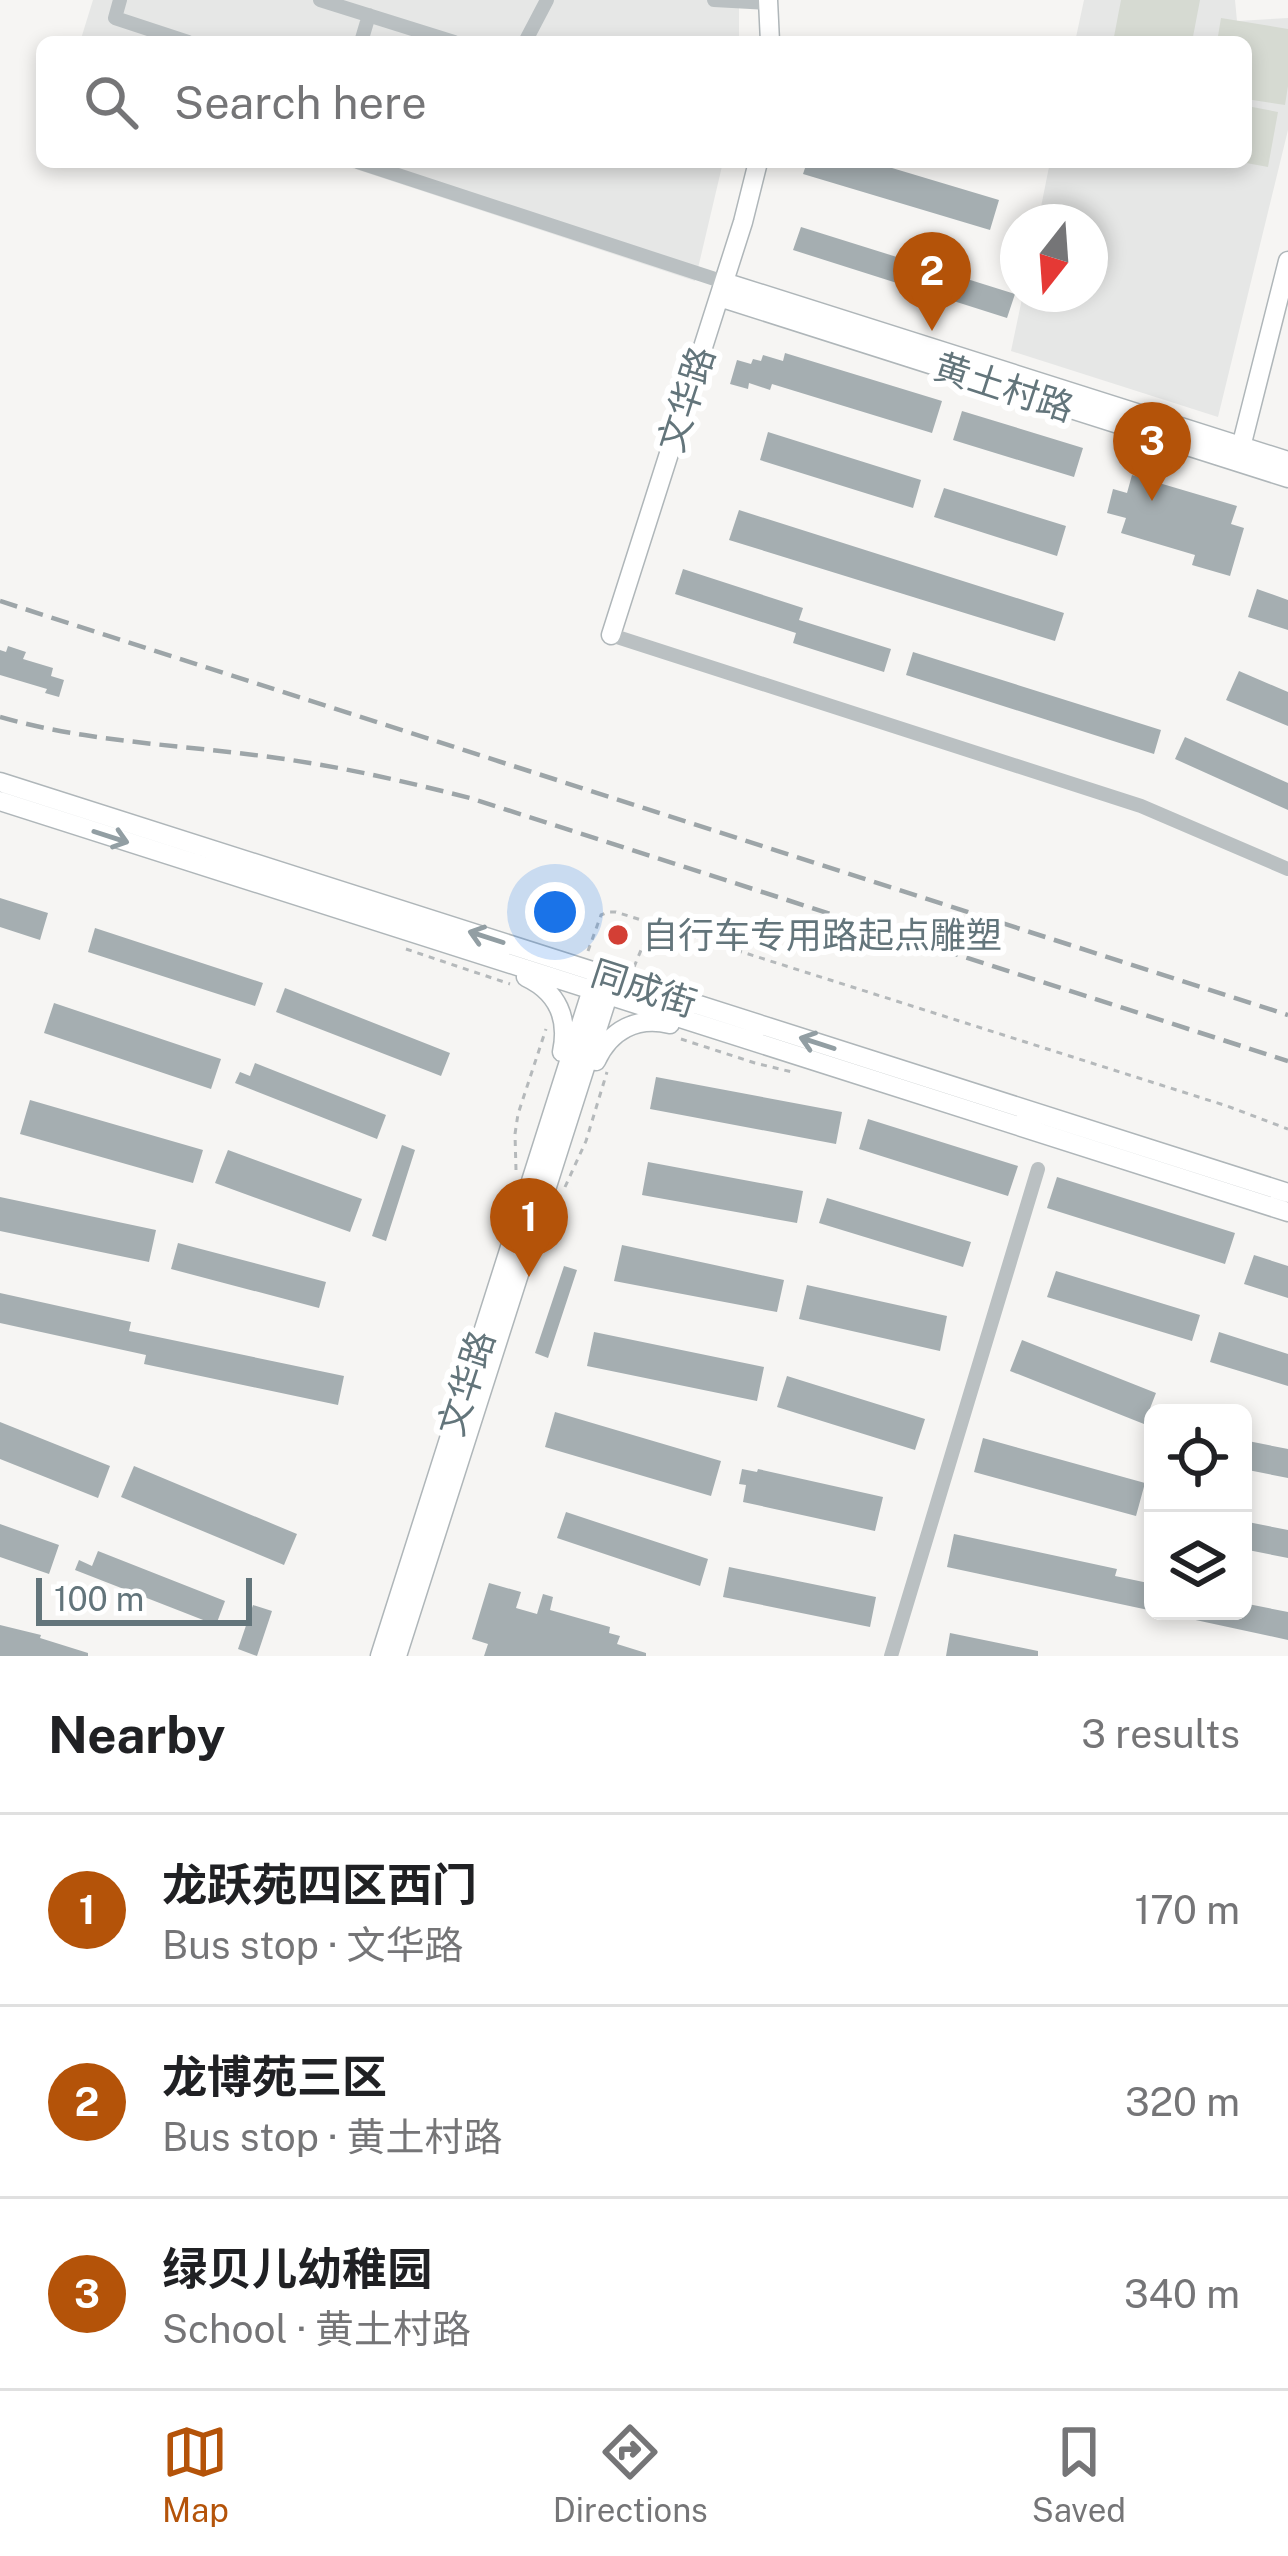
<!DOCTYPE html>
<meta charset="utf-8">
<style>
body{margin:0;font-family:"Public Sans","Noto Sans SC",sans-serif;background:#f6f6f6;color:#202124}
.controls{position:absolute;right:36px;bottom:36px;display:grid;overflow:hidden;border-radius:18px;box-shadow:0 6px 18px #0003}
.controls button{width:108px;height:108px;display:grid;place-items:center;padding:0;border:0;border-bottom:3px solid #e0e0e0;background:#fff;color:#202124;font:60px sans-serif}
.compass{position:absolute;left:1000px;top:204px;width:108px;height:108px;border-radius:50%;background:#fff;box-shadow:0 6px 18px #0003;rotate:197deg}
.scale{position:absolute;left:36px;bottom:30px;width:216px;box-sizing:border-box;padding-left:12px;border:6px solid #63757b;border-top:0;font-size:33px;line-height:42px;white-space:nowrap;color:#63757b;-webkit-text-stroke:9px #fff;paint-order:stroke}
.you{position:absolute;left:555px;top:912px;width:42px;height:42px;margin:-30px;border:9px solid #fff;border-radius:50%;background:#1a73e8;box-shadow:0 0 0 18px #1a73e833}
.badge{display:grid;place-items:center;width:78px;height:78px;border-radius:50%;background:#b45309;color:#fff;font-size:39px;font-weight:700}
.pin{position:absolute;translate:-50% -99px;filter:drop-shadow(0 3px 6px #0008)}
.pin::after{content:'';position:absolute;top:63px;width:42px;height:36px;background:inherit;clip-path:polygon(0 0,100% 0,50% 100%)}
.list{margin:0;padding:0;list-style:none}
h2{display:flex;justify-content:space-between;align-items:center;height:156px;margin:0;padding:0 48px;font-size:51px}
h2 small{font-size:39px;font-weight:400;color:#757577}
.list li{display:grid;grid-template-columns:78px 1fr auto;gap:36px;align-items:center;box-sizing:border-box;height:192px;padding:0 48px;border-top:3px solid #e0e0e0}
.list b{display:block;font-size:45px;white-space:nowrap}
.list p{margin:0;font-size:39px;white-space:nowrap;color:#757577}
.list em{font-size:39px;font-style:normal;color:#757577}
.icon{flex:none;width:66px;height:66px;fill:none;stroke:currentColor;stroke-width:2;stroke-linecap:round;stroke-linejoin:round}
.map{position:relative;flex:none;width:1288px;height:1656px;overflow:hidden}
.search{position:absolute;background:#fff;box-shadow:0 6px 18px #0003;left:36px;right:36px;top:36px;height:132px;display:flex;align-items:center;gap:30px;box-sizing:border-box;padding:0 42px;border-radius:18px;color:#757577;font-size:45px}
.sheet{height:732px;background:#fff}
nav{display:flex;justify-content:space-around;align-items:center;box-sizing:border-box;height:168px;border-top:3px solid #e0e0e0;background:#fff;font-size:33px;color:#757577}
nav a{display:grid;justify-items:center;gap:6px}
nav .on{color:#b45309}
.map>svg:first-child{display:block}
</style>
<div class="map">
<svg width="1288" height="1656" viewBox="0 0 1288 1656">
<rect width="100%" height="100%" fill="#f6f5f3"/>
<path fill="#e6e7e6" d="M93,0H739V42H80Z
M1084,0H1235L1237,21L1288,18V130L1218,417L1011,351L1023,294H1090V222H1038L1050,162H1246V42H1075Z
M334,162H723L695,281Z"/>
<path fill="#d6dad2" d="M1121,0H1200L1192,42H1113Z
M1221,18L1288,29V86L1285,105L1246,99V42H1217Z
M1247,106L1278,112L1268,167L1241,162H1246Z"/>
<path fill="#a5aeb1" d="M807,162H872L999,200L990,230L803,174Z
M801,227L1015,294L1007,318L793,250Z
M785,353L942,401L932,433L772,384L770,390L749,383L748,389L730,384L737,360L751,364L753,359L761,361L763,355L783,361Z
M962,411L1083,448L1074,477L953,440Z
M768,432L921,480L913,508L760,460Z
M1132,475L1237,506L1231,524L1244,528L1230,576L1192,565L1195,555L1121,533L1126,518L1107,513L1113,489L1127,493Z
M944,488L1066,526L1057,556L934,517Z
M739,510L1064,613L1055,641L729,540Z
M683,569L803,608L799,620L891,649L884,672L793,643L796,633L675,594Z
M1257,589L1288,600V630L1248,617Z
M8,646L26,652L23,659L53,668L51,676L64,680L59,697L45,693L47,689L0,675V650L6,652Z
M913,652L1161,730L1154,754L906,675Z
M1239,671L1288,692V726L1226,700Z
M1185,737L1288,783V810L1175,759Z
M0,898L48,913L40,940L0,927Z
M95,928L263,983L255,1006L88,952Z
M285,988L450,1053L441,1076L276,1012Z
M54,1003L221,1059L211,1089L44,1033Z
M255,1063L386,1115L377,1139L235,1083L240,1072L250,1076Z
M656,1077L842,1112L836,1144L650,1109Z
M30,1100L203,1150L193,1183L20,1134Z
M868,1119L1018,1166L1008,1196L859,1149Z
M402,1145L415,1150L386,1241L372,1236Z
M228,1150L362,1199L350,1232L215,1183Z
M648,1162L803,1191L797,1223L642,1195Z
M1057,1177L1235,1233L1225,1264L1047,1208Z
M0,1197L156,1230L149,1262L0,1231Z
M827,1198L971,1242L963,1267L819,1223Z
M178,1243L326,1282L319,1308L171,1269Z
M622,1245L784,1280L777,1312L614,1281Z
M1254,1255L1288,1266V1298L1244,1284Z
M564,1266L577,1270L548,1358L535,1353Z
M1056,1271L1200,1315L1192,1341L1047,1297Z
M807,1285L947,1316L940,1351L799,1319Z
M0,1293L131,1322L129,1331L344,1376L338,1405L144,1364L146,1355L0,1323Z
M594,1332L764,1367L757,1401L587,1366Z
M1219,1332L1288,1354V1386L1210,1362Z
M1022,1340L1156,1393L1144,1424L1010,1371Z
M787,1376L925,1419L915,1450L777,1407Z
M555,1412L721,1461L711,1496L545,1447Z
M0,1422L110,1466L98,1498L0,1459Z
M983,1438L1145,1483L1136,1516L974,1472Z
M1243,1440L1288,1449V1478L1243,1469Z
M134,1466L297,1534L284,1565L121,1497Z
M742,1469L757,1472L758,1469L883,1497L875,1531L743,1502L746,1485L739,1484Z
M566,1512L708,1559L700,1586L557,1538Z
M1243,1521L1288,1530V1558L1243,1549Z
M0,1524L59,1545L49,1574L0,1557Z
M954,1534L1117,1569L1115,1576L1153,1584V1611L947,1567Z
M98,1551L225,1601L216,1625L75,1570L79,1560L92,1566Z
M729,1567L876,1597L870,1627L723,1597Z
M489,1583L521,1592L516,1608L537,1614L543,1594L553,1597L550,1610L610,1627L609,1633L620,1636L617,1644L646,1653V1656H484L488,1644L472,1639Z
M1243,1603L1288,1612V1640L1177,1616V1611H1243Z
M253,1605L272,1611L257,1656L238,1649Z
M0,1625L41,1635L40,1638L88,1653V1656H0Z
M950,1633L1038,1651V1656H946Z"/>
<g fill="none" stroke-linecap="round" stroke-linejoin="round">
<defs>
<path id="secondary" d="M768,0L770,42
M724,282L1288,461
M719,297L1288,478
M1239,455L1288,261
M611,635L743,222L758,162
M0,782L1288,1193
M0,801L1288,1212
M526,977C558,992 569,1019 562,1052
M596,1061C610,1030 637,1016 670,1024
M380,1656L594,983
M397,1656L611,986"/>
</defs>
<use href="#secondary" stroke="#afb6b9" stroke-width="21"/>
<path stroke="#b5b9bb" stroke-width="3" stroke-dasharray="6 6" stroke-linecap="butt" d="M406,949L510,984
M588,951L601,915L608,912H616L1227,1106L1288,1129
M634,967L646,938L663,929
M681,1039L755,1063L792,1072
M516,1170L515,1134L518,1114L546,1029
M565,1187L586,1141L607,1072"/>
<path stroke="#bac0c2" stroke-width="14" d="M120,0L115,18L188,42
M320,0L454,42
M714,0L769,3
M361,42L369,15
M525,42L547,0
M358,162L724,282
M611,635L1141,806L1288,869
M891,1656L1038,1169"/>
<use href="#secondary" stroke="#fff" stroke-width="18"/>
<path stroke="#9da5a8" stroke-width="4.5" stroke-dasharray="18 9" stroke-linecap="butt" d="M0,601L1288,1015
M0,717C95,744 194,745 291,760C352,769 411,783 470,798L1288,1061"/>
</g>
<defs><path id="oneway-shaft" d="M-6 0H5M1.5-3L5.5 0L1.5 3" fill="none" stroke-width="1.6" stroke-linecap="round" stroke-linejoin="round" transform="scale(3)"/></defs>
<g stroke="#929ea3">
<use href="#oneway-shaft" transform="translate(111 837) rotate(18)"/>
<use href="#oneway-shaft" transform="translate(486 937) rotate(-162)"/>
<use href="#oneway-shaft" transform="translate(817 1043) rotate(-162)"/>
</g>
<circle fill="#d33f35" stroke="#fff" stroke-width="4.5" cx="618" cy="935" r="12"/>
<g text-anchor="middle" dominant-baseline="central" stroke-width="12" stroke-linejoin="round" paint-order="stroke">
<g font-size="36" fill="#63757b" stroke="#fff">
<text transform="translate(1004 387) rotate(18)">黄土村路</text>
<text transform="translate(686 399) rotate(-72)">文华路</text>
<text transform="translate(644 988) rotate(18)">同成街</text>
<text transform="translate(466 1383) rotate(-72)">文华路</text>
</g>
<g font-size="36" fill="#63757b" stroke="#fff" text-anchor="start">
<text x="642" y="935">自行车专用路起点雕塑</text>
</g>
</g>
</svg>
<div class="controls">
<button><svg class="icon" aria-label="locate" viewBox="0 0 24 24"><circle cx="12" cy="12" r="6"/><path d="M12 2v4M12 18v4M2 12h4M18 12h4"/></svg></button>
<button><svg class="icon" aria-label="layers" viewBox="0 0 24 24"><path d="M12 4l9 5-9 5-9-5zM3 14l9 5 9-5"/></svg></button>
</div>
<svg class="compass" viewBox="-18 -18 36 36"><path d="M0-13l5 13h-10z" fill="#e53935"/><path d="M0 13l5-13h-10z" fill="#757577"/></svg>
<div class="scale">100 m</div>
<div class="you"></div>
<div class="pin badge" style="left:529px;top:1277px">1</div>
<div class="pin badge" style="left:932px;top:331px">2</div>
<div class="pin badge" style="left:1152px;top:501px">3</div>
<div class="search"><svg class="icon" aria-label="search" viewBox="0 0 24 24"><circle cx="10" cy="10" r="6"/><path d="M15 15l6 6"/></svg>Search here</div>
</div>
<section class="sheet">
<h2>Nearby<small>3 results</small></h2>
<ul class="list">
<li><span class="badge">1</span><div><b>龙跃苑四区西门</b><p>Bus stop · 文华路</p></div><em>170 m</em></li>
<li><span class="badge">2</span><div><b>龙博苑三区</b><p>Bus stop · 黄土村路</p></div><em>320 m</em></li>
<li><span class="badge">3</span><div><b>绿贝儿幼稚园</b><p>School · 黄土村路</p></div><em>340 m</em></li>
</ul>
</section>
<nav>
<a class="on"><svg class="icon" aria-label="map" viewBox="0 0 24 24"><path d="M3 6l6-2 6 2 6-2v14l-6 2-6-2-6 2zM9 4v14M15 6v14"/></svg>Map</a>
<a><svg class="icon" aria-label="directions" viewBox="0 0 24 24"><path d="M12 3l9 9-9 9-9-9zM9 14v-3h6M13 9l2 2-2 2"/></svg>Directions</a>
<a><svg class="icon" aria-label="saved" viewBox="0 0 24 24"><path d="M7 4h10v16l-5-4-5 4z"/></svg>Saved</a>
</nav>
